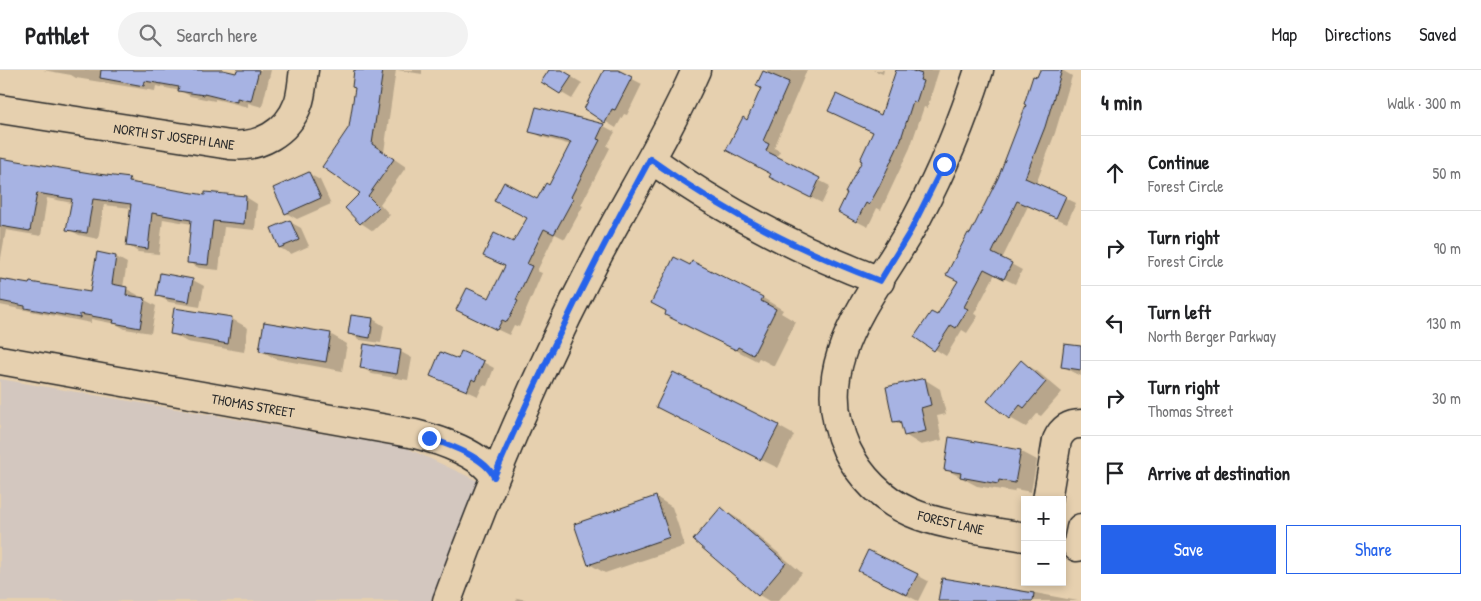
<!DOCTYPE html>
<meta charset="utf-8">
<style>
body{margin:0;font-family:"Patrick Hand",sans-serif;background:#f2f2f2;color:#202124}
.controls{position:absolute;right:15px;bottom:15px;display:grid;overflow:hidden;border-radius:0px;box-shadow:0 2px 8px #0003}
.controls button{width:45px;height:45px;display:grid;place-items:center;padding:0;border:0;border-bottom:1px solid #e0e0e0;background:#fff;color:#202124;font:25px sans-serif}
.stop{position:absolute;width:15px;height:15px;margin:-11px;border:4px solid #2563eb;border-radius:50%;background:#fff}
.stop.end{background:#2563eb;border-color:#fff;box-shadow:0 1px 5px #0008}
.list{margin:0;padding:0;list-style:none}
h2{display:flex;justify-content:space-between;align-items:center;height:65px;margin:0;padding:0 20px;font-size:21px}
h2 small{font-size:16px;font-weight:400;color:#757577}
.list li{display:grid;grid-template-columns:32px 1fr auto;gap:15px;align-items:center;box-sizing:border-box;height:75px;padding:0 20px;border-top:1px solid #e0e0e0}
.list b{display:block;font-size:19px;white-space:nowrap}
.list p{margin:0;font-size:16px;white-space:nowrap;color:#757577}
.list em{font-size:16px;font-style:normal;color:#757577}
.actions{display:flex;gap:10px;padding:15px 20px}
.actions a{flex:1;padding:11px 0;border:1px solid #2563eb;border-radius:0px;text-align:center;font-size:18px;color:#2563eb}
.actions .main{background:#2563eb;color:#fff}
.icon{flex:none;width:28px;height:28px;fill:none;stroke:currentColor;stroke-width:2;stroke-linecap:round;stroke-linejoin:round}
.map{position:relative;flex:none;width:1081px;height:531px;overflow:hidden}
header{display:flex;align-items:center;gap:30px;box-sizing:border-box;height:70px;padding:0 25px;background:#fff;border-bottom:1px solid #e0e0e0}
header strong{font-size:24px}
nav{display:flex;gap:28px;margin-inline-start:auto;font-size:18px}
.search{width:350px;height:45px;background:#f2f2f2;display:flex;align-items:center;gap:12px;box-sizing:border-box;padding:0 18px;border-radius:28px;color:#757577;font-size:19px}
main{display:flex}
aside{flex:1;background:#fff}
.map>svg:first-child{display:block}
</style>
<header>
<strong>Pathlet</strong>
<div class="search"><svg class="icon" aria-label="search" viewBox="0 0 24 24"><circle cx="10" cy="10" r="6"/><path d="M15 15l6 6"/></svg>Search here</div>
<nav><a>Map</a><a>Directions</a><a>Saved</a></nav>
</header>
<main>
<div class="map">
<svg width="1081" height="531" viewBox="0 0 1081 531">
<rect width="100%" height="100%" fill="#e6d0af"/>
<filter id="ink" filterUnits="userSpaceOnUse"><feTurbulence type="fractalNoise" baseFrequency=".02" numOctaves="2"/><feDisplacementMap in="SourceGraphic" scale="10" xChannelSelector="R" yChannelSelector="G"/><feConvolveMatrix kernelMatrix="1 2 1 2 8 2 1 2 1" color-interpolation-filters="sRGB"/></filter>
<g filter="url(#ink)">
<path fill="#d3c7bf" d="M0,309L407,378L478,411L434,531H0Z"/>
<path fill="#0003" d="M43,0H213L236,4L237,0H271L262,37L248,33V37L215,29V31L190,26L181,21L156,16L155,21L76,8L71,5Z
M356,0H396L384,82L406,97L380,134L390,145L373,161L361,153L347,138L362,123L350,58L356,18Z
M397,0H422V4Z
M550,0H560L582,13L572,29L543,12Z
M605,0H615L642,14L627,45L624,44L616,58L585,39Z
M767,0H807L774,78L780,81L776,88L830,116L822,133L781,113L772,104L748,51L763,18Z
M873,0H884L883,4Z
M897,0H939L927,38L924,37L910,78L881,140L877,138L868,157L850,148L863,91L874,63L830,41L882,46Z
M1041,0H1062L1072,6L1055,63L1036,114L1076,133L1067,153L1028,136L1002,189L1022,200L1015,214L995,204L974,244L978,246L967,263L962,260L946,286L916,267L937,247L960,211L971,166L999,109Z
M537,38L604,56L615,62L607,76L610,78L581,135L583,136L565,169L555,164L537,201L542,203L519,257L514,255L509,265L468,246L490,230L506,197L514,174L538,131L549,117L571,75L542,67L531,61Z
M0,90L129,109L140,115L206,127V124L246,127L257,134L255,160L224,157L219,200L199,198L188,192L192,154L163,149L159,184L138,182L128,175L132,138L104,135L98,169L79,165L68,159L72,133L47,128L41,166L6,160L0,193Z
M309,104L320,110L331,134L297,149L286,143Z
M290,152L301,158L309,176L291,184L280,178L272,159Z
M98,184L116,187L127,193L123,217L138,225L137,228L145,230L156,236L151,263L125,259L116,254L91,249V253L0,235V211L91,224Z
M692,192L763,228L783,240L781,243L796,252L774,296L759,288L757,291L666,244Z
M193,210L204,216L200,237L169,232L158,226Z
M232,249L248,258L244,282L187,272L171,263Z
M373,249L384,256L381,273L360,270L349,263Z
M330,264L347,274L342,301L276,289L260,280Z
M1081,278V306L1062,296Z
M401,282L412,288L408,310L372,304L361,297Z
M459,290L483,292L494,298L487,316L483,315L478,326L432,305Z
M1021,292L1037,301L1062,322L1041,346L1037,344L1026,357L1010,348Z
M924,309L940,319L946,344L937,346L942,370L921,375L905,365L903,356L894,351Z
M673,346L778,356L794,365L778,398Z
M1020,381L1037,390L1031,422L1015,419L1014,422L977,416L945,399Z
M656,427L672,437L685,476L605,503L589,494Z
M721,439L737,448L802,503L778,531H769L759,525L695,470Z
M859,501L917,505L928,511L918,531Z
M1014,519L1078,531H942L1014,521Z
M517,528L531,531H516Z"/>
<path fill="#a7b3e3" stroke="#2b2b2b" d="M101,0H223L236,3L237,0H259L251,31L237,28V32L204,24V25L178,21L179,17L145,11L144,16L100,8Z
M354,0H383L372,74L394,89L368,126L379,137L360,154L345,138L360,123L322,97L349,57L355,18L352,17Z
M549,0H562L572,6L560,24L541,12Z
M604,0H618L632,7L615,40L612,39L605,53L584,39Z
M896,0H910L922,4L920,10L923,11L916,33L913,31L900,72L879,117L869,135L866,133L856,152L838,142L847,123H845L862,91L860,90L873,62L828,41L836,24L881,45Z
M1040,0H1062L1045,57L1025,108L1066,126L1056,148L1017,131L992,183L1012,193L1004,209L984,199L964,237L968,239L956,258L951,255L934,281L914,267L931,242L937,245L958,211L946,205L968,163L970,164L998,108L1026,35L1024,34L1033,6L1037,7Z
M763,1L789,12L763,71L769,74L766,81L820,108L811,128L769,107L771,104L726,80L743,47L747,50L761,18L756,16Z
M536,37L604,54L597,69L600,70L571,127L573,129L554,164L544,159L527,194L532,196L516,230L518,231L507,252L502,250L497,260L456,240L467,218L489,228L505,196L483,186L494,163L513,172L527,148L494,131L504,112L537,129L546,113L549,115L571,72L529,62Z
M0,88L90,103L130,108L129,112L205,125V122L246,126L244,154L213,151L208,195L187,193L191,150L152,143L148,179L126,176L131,134L93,129L87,163L66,160L72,129L37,123L30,161L0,156Z
M309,102L321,128L285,144L273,118Z
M290,150L299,170L279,178L271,158Z
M97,182L116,186L112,214L127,217L126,225L145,228L140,258L113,253L114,250L80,244V248L25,238V236L0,231V209L29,214L30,212L90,222Z
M674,187L690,195L692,191L763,227L761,231L776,239L753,285L738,277L736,280L703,264L665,245L666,241L651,233Z
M160,203L193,209L189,232L156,226Z
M174,238L232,247L228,274L170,264Z
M351,245L373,248L370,268L348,264Z
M264,252L331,263L326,292L259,281Z
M364,274L401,280L397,304L360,298Z
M1064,274L1081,276V300L1061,297Z
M461,281L484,291L475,311L472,309L467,321L430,306L440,282L458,289Z
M1021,290L1046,312L1024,338L1020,335L1009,349L987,331Z
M673,302L779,355L761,390L656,337Z
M925,308L931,335L921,338L926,361L904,366L900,351L893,352L886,317Z
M949,367L1021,380L1015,413L999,410L998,414L960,407L961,403L944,400Z
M656,426L670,467L588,495L574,454Z
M721,437L786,493L758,526L693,470Z
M868,480L918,504L907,525L858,501Z
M942,508L1034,523L1033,531H938Z"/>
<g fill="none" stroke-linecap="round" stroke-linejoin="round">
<defs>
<path id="minor" d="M979,0C963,50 943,99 918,146C879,221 805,289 847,380C860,407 883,430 910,442C941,456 991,461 1025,467
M0,39L230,75C259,78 287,63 298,34C302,24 302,11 304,0
M651,89C722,141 798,180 880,211
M0,290L415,364C439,370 483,384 494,407
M1047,430L1057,370C1062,359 1069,354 1081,354
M1077,477L1081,458
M447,531C489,415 538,301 595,191C628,127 667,66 696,0"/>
</defs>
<use href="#minor" stroke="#2b2b2b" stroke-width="31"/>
<use href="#minor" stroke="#e6d0af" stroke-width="28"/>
</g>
</g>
<g fill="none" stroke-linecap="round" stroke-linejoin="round" filter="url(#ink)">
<path stroke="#2563eb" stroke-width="6" d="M429,368C449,375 485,387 494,407C541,298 593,193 650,89C722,141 798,180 880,211L911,160L944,94"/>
</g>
<g text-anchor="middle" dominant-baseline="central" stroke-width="5" stroke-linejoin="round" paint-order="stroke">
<g font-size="14" fill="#2b2b2b" stroke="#e6d0af">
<text transform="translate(174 66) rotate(8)">NORTH ST JOSEPH LANE</text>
<text transform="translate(253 335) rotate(10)">THOMAS STREET</text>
<text transform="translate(951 452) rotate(13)">FOREST LANE</text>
</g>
</g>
</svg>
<div class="controls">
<button>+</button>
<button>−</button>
</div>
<div class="stop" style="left:944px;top:94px"></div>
<div class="stop end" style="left:429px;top:368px"></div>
</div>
<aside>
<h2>4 min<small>Walk · 300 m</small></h2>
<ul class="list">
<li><svg class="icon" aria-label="ahead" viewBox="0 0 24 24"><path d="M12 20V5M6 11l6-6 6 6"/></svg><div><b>Continue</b><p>Forest Circle</p></div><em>50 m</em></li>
<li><svg class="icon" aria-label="right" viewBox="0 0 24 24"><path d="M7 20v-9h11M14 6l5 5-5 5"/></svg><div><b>Turn right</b><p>Forest Circle</p></div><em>90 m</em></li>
<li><svg class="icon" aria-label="left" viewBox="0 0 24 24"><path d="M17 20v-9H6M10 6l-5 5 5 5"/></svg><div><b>Turn left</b><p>North Berger Parkway</p></div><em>130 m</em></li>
<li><svg class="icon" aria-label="right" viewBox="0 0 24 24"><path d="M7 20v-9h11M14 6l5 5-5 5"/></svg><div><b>Turn right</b><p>Thomas Street</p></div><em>30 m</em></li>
<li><svg class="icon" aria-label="arrive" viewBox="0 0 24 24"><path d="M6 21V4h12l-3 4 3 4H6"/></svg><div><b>Arrive at destination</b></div></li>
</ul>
<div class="actions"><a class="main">Save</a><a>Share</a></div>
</aside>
</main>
